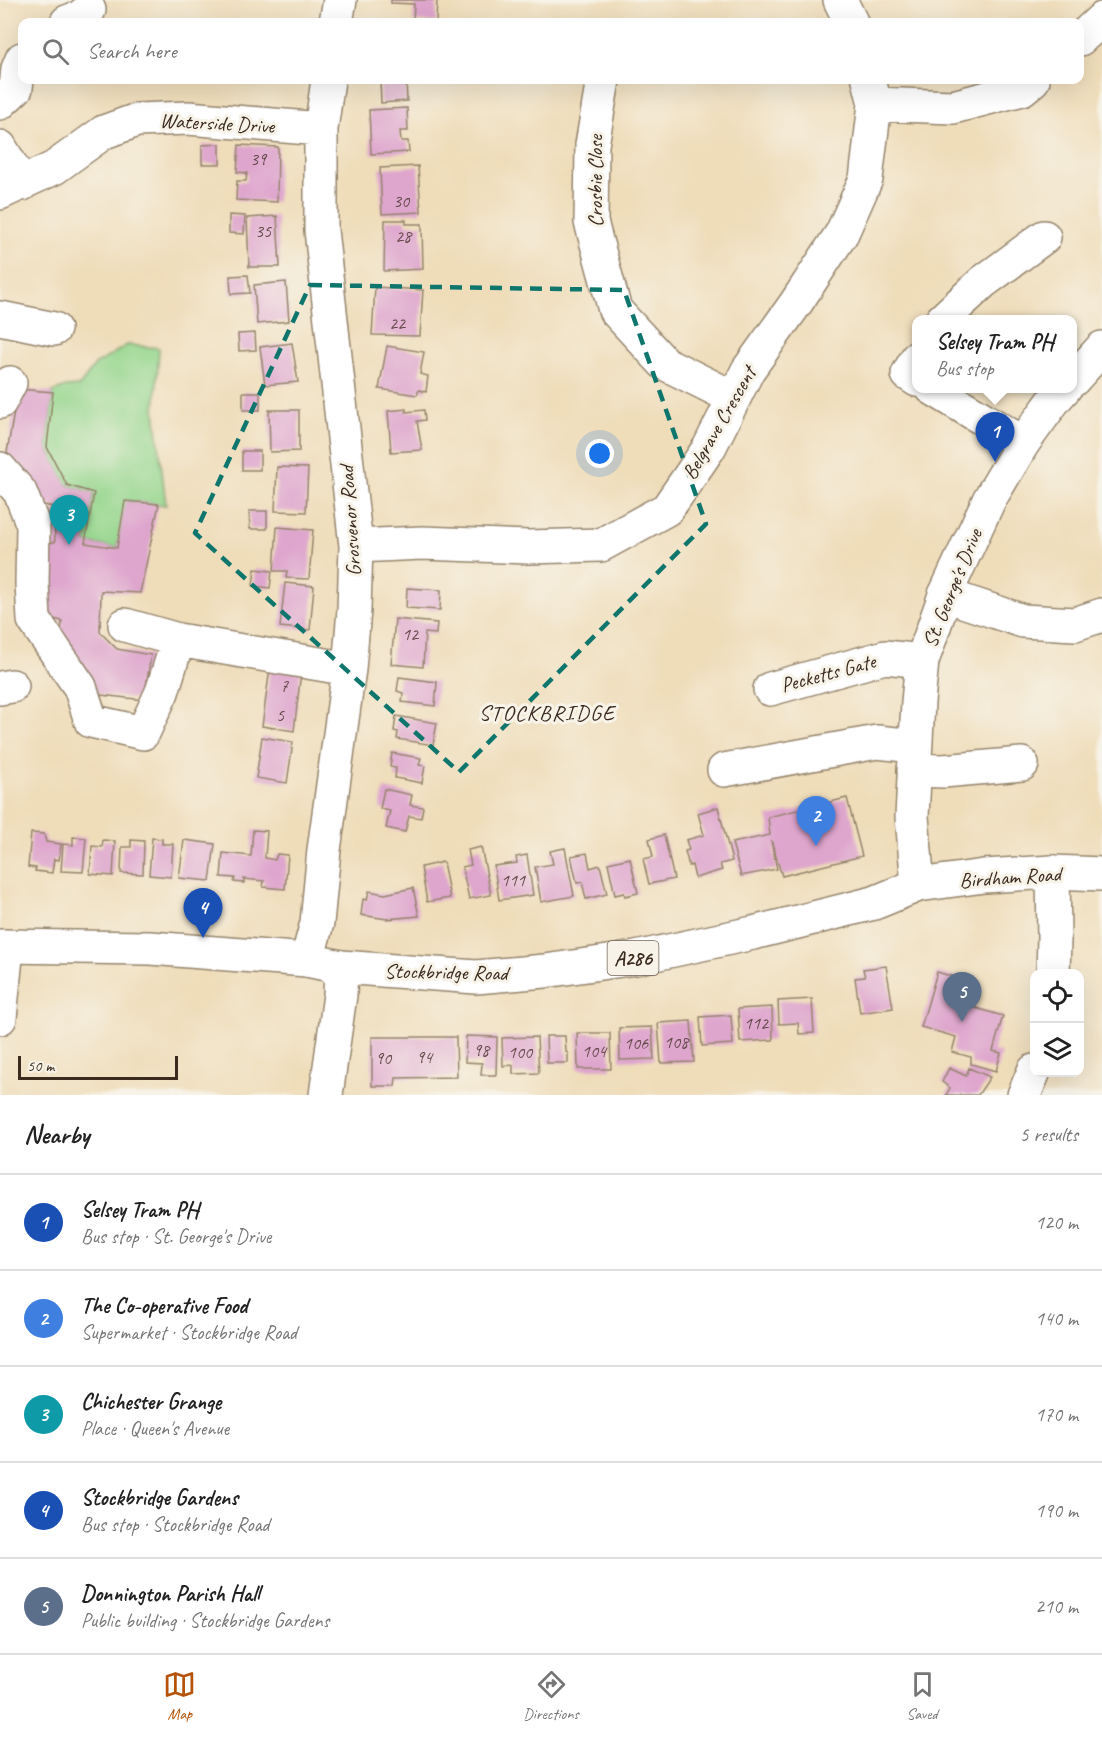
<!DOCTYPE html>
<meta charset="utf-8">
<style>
body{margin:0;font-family:Caveat,sans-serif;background:#f6f6f6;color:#222}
.controls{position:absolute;right:18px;bottom:18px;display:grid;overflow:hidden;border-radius:12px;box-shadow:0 6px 24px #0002}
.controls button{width:54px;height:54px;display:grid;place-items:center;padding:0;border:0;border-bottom:2px solid #e0e0e0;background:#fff;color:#222;font:30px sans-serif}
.scale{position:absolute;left:18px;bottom:15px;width:160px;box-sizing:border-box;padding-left:6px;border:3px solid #3b2a1e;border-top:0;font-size:16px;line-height:21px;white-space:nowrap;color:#3b2a1e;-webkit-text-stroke:4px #f7f3e8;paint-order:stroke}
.you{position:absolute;left:600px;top:454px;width:21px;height:21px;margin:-15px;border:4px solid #fff;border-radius:50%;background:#1a73e8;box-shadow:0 0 0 9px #1a73e833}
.badge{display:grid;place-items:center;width:39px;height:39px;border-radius:50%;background:#b45309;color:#fff;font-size:20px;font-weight:700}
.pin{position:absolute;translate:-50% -50px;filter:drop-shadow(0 2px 3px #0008)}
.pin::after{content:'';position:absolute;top:32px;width:21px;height:18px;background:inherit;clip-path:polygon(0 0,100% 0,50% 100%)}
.popup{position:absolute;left:912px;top:315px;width:165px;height:78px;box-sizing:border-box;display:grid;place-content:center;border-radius:12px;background:#fff;filter:drop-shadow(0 2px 4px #0005);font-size:20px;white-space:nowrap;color:#767676}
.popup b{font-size:22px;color:#222}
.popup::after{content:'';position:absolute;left:50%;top:100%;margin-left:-12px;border:12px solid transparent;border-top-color:#fff}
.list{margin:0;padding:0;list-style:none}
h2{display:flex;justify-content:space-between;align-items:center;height:78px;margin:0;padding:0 24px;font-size:26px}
h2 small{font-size:20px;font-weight:400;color:#767676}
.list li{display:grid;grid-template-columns:39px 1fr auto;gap:18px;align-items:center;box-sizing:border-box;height:96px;padding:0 24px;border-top:2px solid #e0e0e0}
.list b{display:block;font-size:22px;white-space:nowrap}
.list p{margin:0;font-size:20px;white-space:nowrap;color:#767676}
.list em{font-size:20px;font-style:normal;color:#767676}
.icon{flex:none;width:33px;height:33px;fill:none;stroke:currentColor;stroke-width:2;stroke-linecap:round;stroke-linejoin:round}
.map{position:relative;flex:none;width:1102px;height:1095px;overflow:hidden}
.search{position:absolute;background:#fff;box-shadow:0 6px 24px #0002;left:18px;right:18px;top:18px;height:66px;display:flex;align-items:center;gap:15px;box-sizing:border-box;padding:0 21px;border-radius:12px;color:#767676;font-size:22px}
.sheet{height:558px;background:#fff}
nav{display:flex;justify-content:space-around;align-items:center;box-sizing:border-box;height:84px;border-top:2px solid #e0e0e0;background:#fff;font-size:16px;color:#767676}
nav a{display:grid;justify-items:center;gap:3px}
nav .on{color:#b45309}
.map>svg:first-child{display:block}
</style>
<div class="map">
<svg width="1102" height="1095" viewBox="0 0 1102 1095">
<rect width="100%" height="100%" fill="#f7f3e8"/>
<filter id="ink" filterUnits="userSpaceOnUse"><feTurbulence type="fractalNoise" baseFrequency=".0167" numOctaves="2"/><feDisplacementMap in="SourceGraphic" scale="12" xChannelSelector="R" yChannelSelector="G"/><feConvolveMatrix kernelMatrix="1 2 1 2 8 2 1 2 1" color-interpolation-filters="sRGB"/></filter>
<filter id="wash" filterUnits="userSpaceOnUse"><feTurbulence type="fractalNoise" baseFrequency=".008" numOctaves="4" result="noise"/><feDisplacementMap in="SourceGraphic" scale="24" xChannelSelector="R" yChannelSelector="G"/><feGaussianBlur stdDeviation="1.35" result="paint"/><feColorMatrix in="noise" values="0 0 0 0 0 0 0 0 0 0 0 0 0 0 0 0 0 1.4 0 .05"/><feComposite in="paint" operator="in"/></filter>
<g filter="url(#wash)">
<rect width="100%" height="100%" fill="#efddba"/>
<path fill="#95d68d" stroke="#688056" stroke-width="1.5" d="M127,345L159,348L155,411L166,505L126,501L117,548L85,543L94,493L67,485L47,447L53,392L66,387L79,386L95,365Z"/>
<g id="blocks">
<path fill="#dea5cd" d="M391,0H437L436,22H413L414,4L391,3Z
M380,80H406L407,101L381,103Z
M407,108L408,131H400L401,141H408L409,152L371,154L369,110Z
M220,144V164H202V145Z
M239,145L278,147L277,202L236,200L237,181H246L247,173L237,172Z
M418,166L421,212L382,214L380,168Z
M229,215L245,216L244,234L229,233Z
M277,216L280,267H249L247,218Z
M385,220H406V224H422L423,269L384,271Z
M248,275L250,293L231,294L230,276Z
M286,282L289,321L257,324L254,285Z
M375,287L423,290L420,336L372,335Z
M255,333L256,350L239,351L238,334Z
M292,343L298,382L265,385L260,347Z
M387,346L424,352L420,374L428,376L426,392L419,390L417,395L379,389Z
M18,389L53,392L47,447L67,485L94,493L85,543L117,548L125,501L159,504L140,593L101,591L100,632L117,649L151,655L144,700L101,695L77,674L60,644L62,621L39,615L44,544L55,542L54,507L38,504L5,464Z
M243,392H260V410H243Z
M406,409V412L424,410L425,420L417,421L422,450L391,452L388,411Z
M269,410H299V451L270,452Z
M242,451H260V470H242Z
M277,467L308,468L306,512L275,511Z
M249,511H267V529H250Z
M277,527L313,530L309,579L286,578L287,571H274Z
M255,569L272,571L270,588L253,586Z
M285,583L314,586L310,630L280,627Z
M407,588L441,590L440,610L406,608Z
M395,619L437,623L436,634L425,633L423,667L391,664Z
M270,668L301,672L294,731L262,726Z
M399,677L437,682L435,706L402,702L403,693L397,691Z
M396,716L437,723L433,745L397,739L398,732L394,731Z
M262,737L293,742L287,783L256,778Z
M392,753L421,758L419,765L425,766L422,783L395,778L396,768L390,767Z
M384,789L412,795L410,805L423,807L421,818L409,816L405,832L386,828L390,811L380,809Z
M847,798L862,856L782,876L771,840L777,869L741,876L732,843L770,835L768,817Z
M718,807L732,861L720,864L722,870L695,878L692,865L689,866L685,851L689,850L686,840L704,835L698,813Z
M253,830L267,831L265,858L275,860L277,854L288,855L285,889L263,887L264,881L244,879V883L234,882L235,878L221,877L223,853L251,856Z
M31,833L44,834L46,842L61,844L59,860L54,859L52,873L35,871L36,868L28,867Z
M664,835L674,879L649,884L643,859L653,857L649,839Z
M73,837L86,838L83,872L61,871L63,844L73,845Z
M152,838L162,839V844H173L171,877L149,875Z
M103,840L115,841L113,876L90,874L92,846L102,847Z
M131,840L144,841L143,874L121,873L122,847H131Z
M184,840L215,844L210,881L179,878Z
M481,847L491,895L469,899L462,867L471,865L468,850Z
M565,848L574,896L541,902L535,867L553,864L550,851Z
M587,853L590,868L600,865L607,894L586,899L582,882L577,883L571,856Z
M527,855L533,895L499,900L494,866L517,863L516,857Z
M630,858L638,893L625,896L624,893L615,895L608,863Z
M443,862L450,898L427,902L421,867Z
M413,888L419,916L387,919L361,915L363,899L367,900L369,891L385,894Z
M886,966L893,1008L860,1013L855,978L865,977L863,969Z
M937,972L975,983L969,1006L1003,1016L993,1051L1001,1053L996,1071L971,1064V1057L952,1052L956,1037L921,1027Z
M812,999L814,1033L799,1034L798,1023L779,1024L778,1001Z
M772,1007L773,1040L740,1042L738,1009Z
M731,1015L733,1044L702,1046L700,1017Z
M691,1021L694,1062L661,1063L658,1023Z
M652,1027L654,1059L620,1060L619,1028Z
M577,1033H610L611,1069H578Z
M466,1036L497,1037L496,1075H481L482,1063L465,1062Z
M546,1036H565L566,1052L568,1053V1063H547Z
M372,1037H456L457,1077L396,1078L395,1086H372Z
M537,1037L539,1073L513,1074V1065L503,1066L502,1038Z
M949,1068L966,1076L969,1068L990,1077L978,1095H946L950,1088L942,1082Z"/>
</g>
</g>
<g filter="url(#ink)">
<use href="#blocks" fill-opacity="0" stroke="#95846c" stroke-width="1.5"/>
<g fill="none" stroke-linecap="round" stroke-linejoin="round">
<defs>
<path id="minor" d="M840,0L851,22
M67,22L80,17L89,10
M336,22L340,0
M1080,39L1102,19
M603,80L592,145L591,222L615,310L664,363L734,398
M0,103L16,88L18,69L22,59
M875,104L953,107L1022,89L1033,80
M0,147L22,184
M0,193L54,168L104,132L137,120L188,118L321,129
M0,318L54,329
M942,320L983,282L1044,237
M917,358L908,374L917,380
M932,388L1023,443
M0,402L10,383
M0,469L20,492L33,525L32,583L34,620L80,687L91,721L143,733L162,692L178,640
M356,546L422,543L528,547L601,545L667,509L709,448L748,370L796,303L842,233L866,179L875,104L869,80
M945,595L1023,621L1075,624L1102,615
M125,625L178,640L349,669
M0,688L12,686
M770,689L885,657L922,661
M724,770L877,742L915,746
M914,770L943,771L1022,764
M1053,872L1054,938L1053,974
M307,960L317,923L324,850L349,669L354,610L356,546L321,230V129L328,80
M0,1018L7,947
M326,1095L340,995L341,967
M1024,1095L1034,1071"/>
<path id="major" d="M1073,380L1102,348
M918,885L912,817L918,702L922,661L945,595L989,500L1023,443L1055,399L1065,388
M0,946L150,948L307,960L341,967L476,977L545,971L636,958L753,933L874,903L918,885L984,876L1053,872L1102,874"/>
</defs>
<use href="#minor" stroke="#95846c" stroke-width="36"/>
<use href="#major" stroke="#95846c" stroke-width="36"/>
<use href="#minor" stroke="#fff" stroke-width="33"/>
<use href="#major" stroke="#fff" stroke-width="33"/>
</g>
</g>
<path fill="none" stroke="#0f766e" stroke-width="4.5" stroke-dasharray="12 8" stroke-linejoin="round" d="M310,285L624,290L706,524L459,772L195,533Z"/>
<g text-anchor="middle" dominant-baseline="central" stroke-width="6" stroke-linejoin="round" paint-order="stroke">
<g font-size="18" fill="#64494a">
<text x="258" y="159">39</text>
<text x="401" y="201">30</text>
<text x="263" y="231">35</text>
<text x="403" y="236">28</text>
<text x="397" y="323">22</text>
<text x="410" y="634">12</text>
<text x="284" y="686">7</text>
<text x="280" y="715">5</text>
<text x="513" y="880">111</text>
<text x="756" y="1023">112</text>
<text x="676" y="1042">108</text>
<text x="636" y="1043">106</text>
<text x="481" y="1050">98</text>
<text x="594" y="1051">104</text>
<text x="520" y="1052">100</text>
<text x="424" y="1057">94</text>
<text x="383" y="1058">90</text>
</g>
<rect fill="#f7f3e8" stroke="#73665b" stroke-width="1.5" x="607.5" y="941" width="51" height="34" rx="4.5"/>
<g font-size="20" font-weight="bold" fill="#3b2a1e">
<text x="633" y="958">A286</text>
</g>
<g font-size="21" fill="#3b2a1e" stroke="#f7f3e8">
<text transform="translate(217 123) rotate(3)">Waterside Drive</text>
<text transform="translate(595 181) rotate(-90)">Crosbie Close</text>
<text transform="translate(719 423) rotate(-60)">Belgrave Crescent</text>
<text transform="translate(350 521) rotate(-94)">Grosvenor Road</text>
<text transform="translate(952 588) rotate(-68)">St. George's Drive</text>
<text transform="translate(828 673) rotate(-15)">Pecketts Gate</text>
<text transform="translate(1010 877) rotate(-4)">Birdham Road</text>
<text transform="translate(446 972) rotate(1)">Stockbridge Road</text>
</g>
<g font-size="22" letter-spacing="1.5" fill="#3b2a1e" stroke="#f7f3e8">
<text x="547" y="713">STOCKBRIDGE</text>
</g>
</g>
</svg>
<div class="controls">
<button><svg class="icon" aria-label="locate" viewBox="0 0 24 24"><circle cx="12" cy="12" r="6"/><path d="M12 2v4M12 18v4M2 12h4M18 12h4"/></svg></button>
<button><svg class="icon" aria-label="layers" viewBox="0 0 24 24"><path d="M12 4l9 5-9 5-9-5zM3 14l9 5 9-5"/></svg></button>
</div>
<div class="scale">50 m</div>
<div class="you"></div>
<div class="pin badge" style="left:995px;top:462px;background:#1a4fb4">1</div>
<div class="popup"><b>Selsey Tram PH</b>Bus stop</div>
<div class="pin badge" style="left:816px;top:846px;background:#3f7fe0">2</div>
<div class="pin badge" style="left:69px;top:545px;background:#0f9aa8">3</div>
<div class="pin badge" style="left:203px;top:938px;background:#1a4fb4">4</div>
<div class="pin badge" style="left:962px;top:1022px;background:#5c6f8a">5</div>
<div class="search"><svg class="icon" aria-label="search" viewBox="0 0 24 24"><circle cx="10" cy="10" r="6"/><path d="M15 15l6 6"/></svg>Search here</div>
</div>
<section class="sheet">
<h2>Nearby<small>5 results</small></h2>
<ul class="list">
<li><span class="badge" style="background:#1a4fb4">1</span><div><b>Selsey Tram PH</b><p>Bus stop · St. George's Drive</p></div><em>120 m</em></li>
<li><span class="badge" style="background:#3f7fe0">2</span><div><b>The Co-operative Food</b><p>Supermarket · Stockbridge Road</p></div><em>140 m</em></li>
<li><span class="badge" style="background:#0f9aa8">3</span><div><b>Chichester Grange</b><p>Place · Queen's Avenue</p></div><em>170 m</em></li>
<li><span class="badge" style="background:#1a4fb4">4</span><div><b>Stockbridge Gardens</b><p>Bus stop · Stockbridge Road</p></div><em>190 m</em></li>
<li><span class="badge" style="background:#5c6f8a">5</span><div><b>Donnington Parish Hall</b><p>Public building · Stockbridge Gardens</p></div><em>210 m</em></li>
</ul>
</section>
<nav>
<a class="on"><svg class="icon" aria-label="map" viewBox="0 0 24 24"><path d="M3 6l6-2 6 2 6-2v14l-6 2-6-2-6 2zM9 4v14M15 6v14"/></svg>Map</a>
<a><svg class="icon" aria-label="directions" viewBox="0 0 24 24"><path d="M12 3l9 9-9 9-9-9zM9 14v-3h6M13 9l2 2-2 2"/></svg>Directions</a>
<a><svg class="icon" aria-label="saved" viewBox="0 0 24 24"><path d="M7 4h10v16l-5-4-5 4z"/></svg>Saved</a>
</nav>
